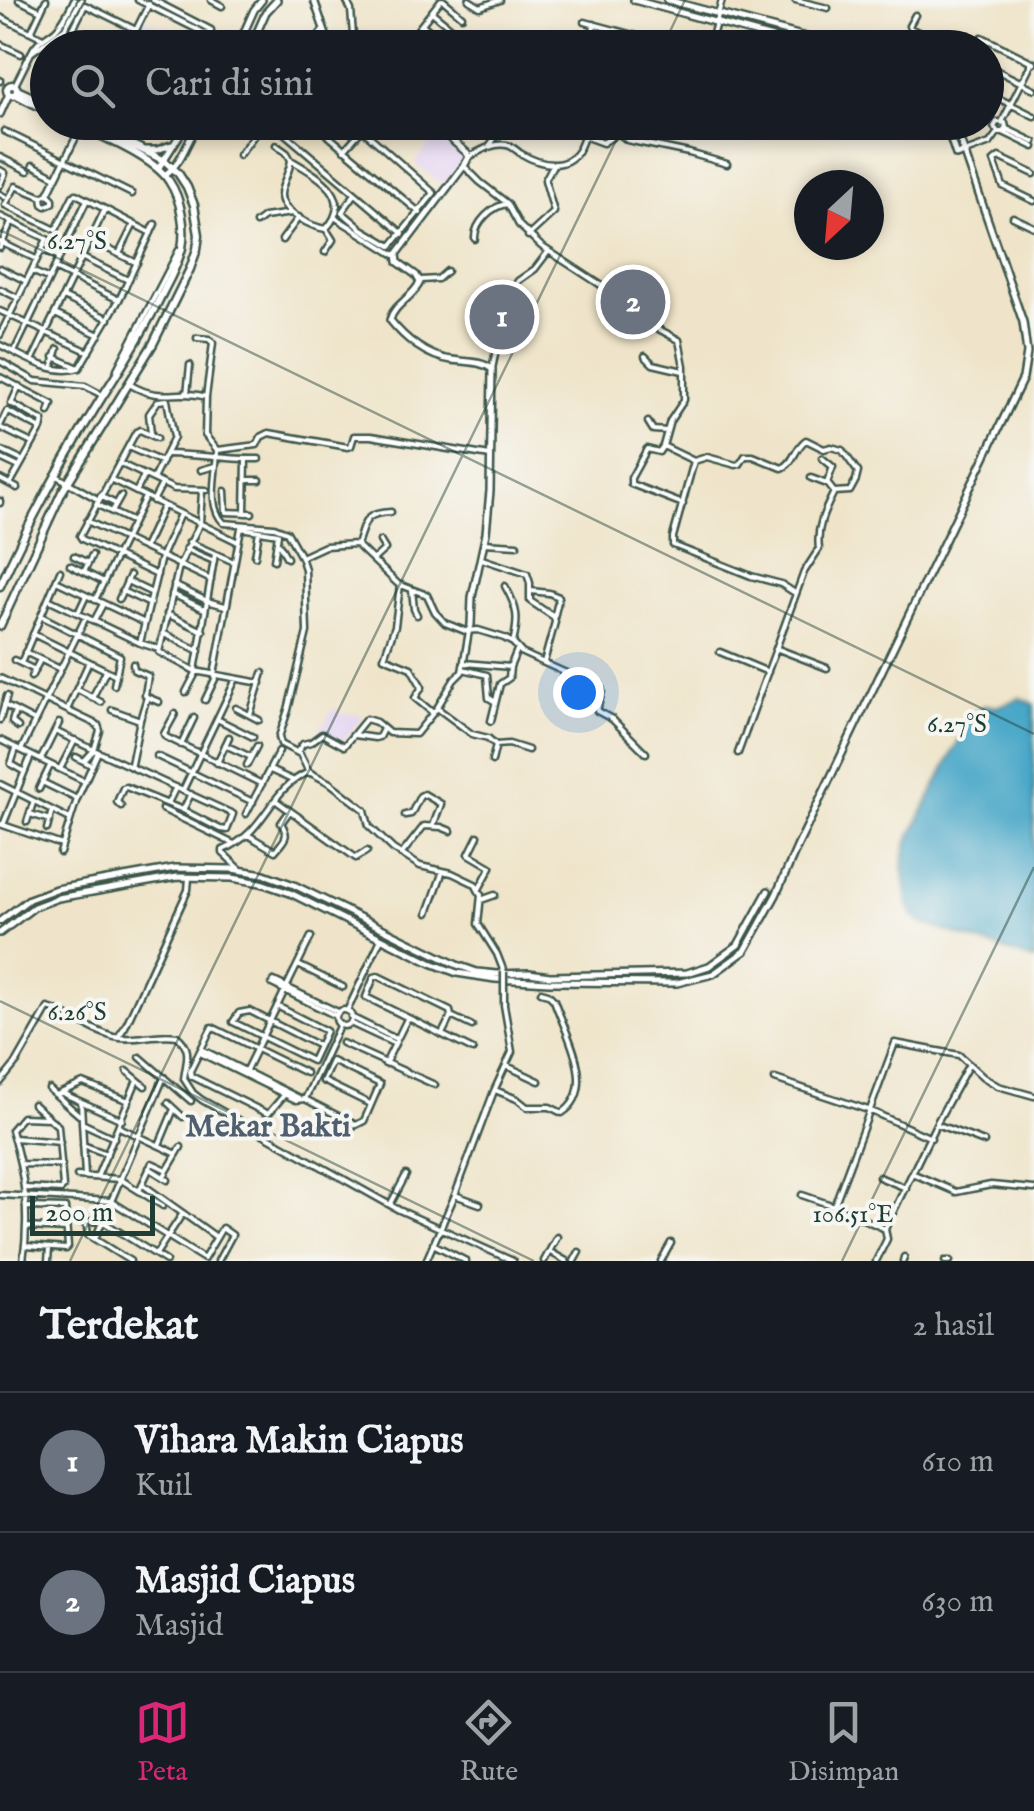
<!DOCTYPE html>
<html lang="id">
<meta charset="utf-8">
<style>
body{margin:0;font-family:"IM FELL English",serif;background:#242831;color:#f1f3f6}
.compass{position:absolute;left:794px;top:170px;width:90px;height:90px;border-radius:50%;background:#171b24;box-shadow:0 5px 15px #0003;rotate:206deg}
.scale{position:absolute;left:30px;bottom:25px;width:125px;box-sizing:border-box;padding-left:10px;border:5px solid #1f3d34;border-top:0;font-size:28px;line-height:35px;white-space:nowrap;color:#1f3d34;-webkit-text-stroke:8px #f6f6f2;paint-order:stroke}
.you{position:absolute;left:578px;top:692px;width:35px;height:35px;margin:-25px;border:8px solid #fff;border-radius:50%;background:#1a73e8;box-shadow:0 0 0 15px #1a73e833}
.badge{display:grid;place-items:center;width:65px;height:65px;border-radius:50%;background:#db2777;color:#fff;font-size:32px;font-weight:700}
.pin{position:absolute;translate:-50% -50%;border:5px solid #fff;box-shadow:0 2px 10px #0006}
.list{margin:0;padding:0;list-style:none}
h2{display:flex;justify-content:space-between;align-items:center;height:130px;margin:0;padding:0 40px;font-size:42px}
h2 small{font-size:32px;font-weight:400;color:#9ea1a6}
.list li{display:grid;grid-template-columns:65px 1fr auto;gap:30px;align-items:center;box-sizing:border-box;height:140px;padding:0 40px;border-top:2px solid #363941}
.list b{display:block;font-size:38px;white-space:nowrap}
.list p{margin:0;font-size:32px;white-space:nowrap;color:#9ea1a6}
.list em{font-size:32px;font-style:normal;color:#9ea1a6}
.icon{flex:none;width:55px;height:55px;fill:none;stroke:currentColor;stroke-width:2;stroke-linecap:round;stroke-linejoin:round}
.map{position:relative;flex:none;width:1034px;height:1261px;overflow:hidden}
.search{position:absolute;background:#171b24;box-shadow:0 5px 15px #0003;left:30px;right:30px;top:30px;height:110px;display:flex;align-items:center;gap:25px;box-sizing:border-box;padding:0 35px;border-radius:55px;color:#9ea1a6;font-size:38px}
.sheet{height:410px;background:#171b24}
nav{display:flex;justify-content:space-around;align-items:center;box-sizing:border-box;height:140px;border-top:2px solid #363941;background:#171b24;font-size:28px;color:#9ea1a6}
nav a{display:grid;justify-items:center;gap:5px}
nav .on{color:#db2777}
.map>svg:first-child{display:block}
</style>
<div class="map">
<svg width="1034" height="1261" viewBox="0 0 1034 1261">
<rect width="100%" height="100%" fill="#f6f6f2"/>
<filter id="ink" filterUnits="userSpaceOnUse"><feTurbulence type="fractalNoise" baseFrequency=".01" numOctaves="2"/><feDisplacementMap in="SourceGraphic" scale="20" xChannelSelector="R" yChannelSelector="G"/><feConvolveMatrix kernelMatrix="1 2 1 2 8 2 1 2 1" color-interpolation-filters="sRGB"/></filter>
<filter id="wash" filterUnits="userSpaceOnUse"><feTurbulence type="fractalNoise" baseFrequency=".0048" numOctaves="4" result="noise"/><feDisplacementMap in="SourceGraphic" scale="40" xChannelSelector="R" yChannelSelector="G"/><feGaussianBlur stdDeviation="2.25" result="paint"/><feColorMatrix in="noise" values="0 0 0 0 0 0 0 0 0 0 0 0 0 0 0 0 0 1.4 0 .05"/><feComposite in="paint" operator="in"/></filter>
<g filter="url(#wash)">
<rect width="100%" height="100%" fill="#efe4c9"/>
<path fill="#e3d3f2" d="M143,18L200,47L129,48Z
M438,133L465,154L463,162L444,186L415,163Z
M334,708L345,716L347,713L353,715L357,713L363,716L341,744L320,730Z"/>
<path fill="#4aa7c8" stroke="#34727e" stroke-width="2.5" d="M1020,698L1034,704V960L921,923L913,916L908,903L903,866L905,854L908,842L971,716L985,705L997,707Z"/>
</g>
<g filter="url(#ink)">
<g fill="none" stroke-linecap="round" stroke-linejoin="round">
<defs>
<path id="minor" d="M19,0L41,11
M74,0C69,10 64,22 55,30C45,38 36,41 31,53L65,28L81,0
M138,0L206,34L211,32
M153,0L211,30
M211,0L222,6
M346,0L351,10L354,48
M443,0L462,16
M469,0L480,7L500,0
M795,0L828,8
M433,13L476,48
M915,15L909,26L910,28L950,48
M0,17L43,38
M585,22L682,48
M594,24L591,44L598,48
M423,25L450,48
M31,32L46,0
M485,34L502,48
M413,38L425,48
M0,44L21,54
M110,48L73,29L85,5L136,30
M127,48L149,4
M309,48L324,29
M403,48L441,0
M455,48L463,37
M709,48L722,0
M977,48L982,37L1034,63
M986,65L1034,89
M0,80V81
M15,85L31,53
M986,92L1034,116
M1003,120L1032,62
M271,122L403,234
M312,122L420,213
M480,122L496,134
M563,122L584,136
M1007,129L1034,142
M4,131L132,194
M1003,132L1006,128L1005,123L997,122L994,127L998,132H1003L1034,147
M276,145L287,153L291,160C318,176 356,196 326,229C312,227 280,212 281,194C282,183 290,171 291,160
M490,146L503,122
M344,150L361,131L366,133L434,193L391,246L362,229L342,212L355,194
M965,152L990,143L998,132
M239,155L264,122
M0,157L28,171
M469,157C480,151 494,142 507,145C512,146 516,150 520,153C547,169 575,171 584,136L603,143L618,133L627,140L689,153L727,164
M33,165L56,177
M464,166L480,182L507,203L519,225L541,246L607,289L627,315L640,319L679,340L684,366V400L670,421L663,446
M0,170L5,173L0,185
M1034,174L999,157L994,161L1003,186L1034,201
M0,194L5,197
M48,194L53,199V203L46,206L43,204L42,197L48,194L81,127
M76,194L151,233
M42,197L16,186L5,205L56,230L73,196
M0,216L47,239L0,335
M1013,217L1034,227
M336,218L395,255
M256,223L264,217L292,213
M528,236L554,212L545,180L553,165
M475,239C474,223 493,205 508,204
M282,240L299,217
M92,241L137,263
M0,242L36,259
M0,248L12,221
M42,250L60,257
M325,252L333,240L326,229
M119,254L134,224
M83,258L128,280
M0,268L26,281
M56,269L119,300
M32,271L49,279
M421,280L438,279L447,271
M0,289L18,298
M63,297L109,319
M0,311L89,352
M55,314L99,335
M197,338L209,339L213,343L206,397
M0,345C24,357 53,376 79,368
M14,352L87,200
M645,356L653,364L683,371
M54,357L79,368
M0,361L35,381L85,386L102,395
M32,361L105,209
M52,368L58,349
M79,368L119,300L155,224
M117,369L179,250
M492,369L499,336L496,313L518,281L535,269L548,252
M0,377L52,404L49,412
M131,385C161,403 178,388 206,397L205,435L217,450C217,473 206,506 224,523L274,527L287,532L301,557L305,569L307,632L288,710L279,737L281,744L300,754L309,772L330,783L365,810L369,826L393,849L420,866L452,873L475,884L481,895L478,924L497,954L504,972
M187,394L190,365
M11,403L43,421L41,429
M11,404L19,386
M7,411L41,429L10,484
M648,422L653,430L667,431
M0,426L6,413
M1,428L32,443
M151,433L149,414L158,401L167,400L174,437L153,479
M130,448L162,462
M0,450L23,461
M218,450L257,445L261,437L269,433L348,447L351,446L354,436H371L490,456
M167,454C198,454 227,460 259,459
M0,458L19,467
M822,458L833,467L827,483L834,492
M694,461L673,537V545L751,576L781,584L795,593
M119,463L174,489L206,490
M201,470L215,466
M55,475L99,500
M811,478L827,484
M0,479L17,488
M112,480L238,542
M246,480H260
M202,491L200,523L179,566L159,652L195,671L261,683
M225,491L226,512L252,513
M136,492L144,476
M100,496L116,504
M121,496L112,512L133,522
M0,501V503
M153,501L162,484
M96,504L112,512
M683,504L631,484V478L647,449L659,452L663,446L694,461L707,457L736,465L740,464L745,456H753L782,468C794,464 795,447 806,440L824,449L831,447L842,450L858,472L856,480L850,491L834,492C825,510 816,527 819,549L804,572L738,753
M245,513L246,459
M87,521L211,580
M189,542L234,562
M484,543L517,545
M279,544L287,558
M357,545C365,521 364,513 391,512
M144,548L163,507
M186,549L214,561
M74,556L88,563
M255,556L259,531
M301,557L325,546L356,544L398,584L427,595L435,612L445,623L465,631L478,630L504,638L513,643L522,653L564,672L600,684L602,691L597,711L612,719L646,753
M374,559L385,549L380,541
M482,559L527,574L530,583V601L554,617L555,622L544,662
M70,565L104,582
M84,572L92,555
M157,575L82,539L80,536L136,432L140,430L157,438
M56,581L145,623
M127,581L150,592
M174,585L207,601L225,606
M400,585L395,626L384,657L411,668L422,687L415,698L432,712
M505,586C518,609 519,618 513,643
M412,590L414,609L417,615
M122,591L150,604
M531,591L549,593L559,597L554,618
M172,594L204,609
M48,599L140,643L161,557L180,514
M119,599L130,575
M95,600L145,497
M78,613L86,596
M167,614L203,631
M41,616L120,656L114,685
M94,621L103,604
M163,633L199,651
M33,634L116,675
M140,643L159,649
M778,649L827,668
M25,652L60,669
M720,652L768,672
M14,660L35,670
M21,663L60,571
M465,663L510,667
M133,664L134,670L148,676L145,695L147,697
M463,669L487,675L489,698L494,701
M195,671L215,554
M214,675L241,528L278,534L274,560
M31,677L40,660
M0,678L98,725L100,731L94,750L233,814L227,830L220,829L183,810L191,794
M560,684L564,672
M78,690L101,702
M186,692L197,671
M579,692L600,699
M92,698L106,671
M205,700L216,677
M4,705L35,721
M236,708L259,720
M437,708L472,734L488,738L496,745L492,761
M67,710L89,662
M112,710L140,720
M15,711L12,722L18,727
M175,714L164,734L166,737L262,784
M250,715L263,673
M217,719L253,737
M0,720L7,696
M491,721L500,684L509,678L510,667L517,650
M55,731L94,750L84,761
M354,735L375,738L379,737L383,729
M0,740L84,781
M181,745L194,718
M225,745L251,757
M496,745L509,744L528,750
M16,749L11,764L23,771
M21,750L86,617
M297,752L303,744L311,742L322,734L344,746L366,719L376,722L389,733L416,734L437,708L454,680L462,672L469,631
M157,756L253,802
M76,757L91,765
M41,759L59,723
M217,763L229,737
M131,764L140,720L147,697L159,702
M247,765L257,746
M60,769L75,740
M270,770L292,780
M42,782L77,799
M0,784L70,819
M39,789L50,766
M183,790L236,679
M275,800L356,858L367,851
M168,803L176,787
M121,806L117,802L123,788L126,787L183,810
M162,809L234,844
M30,814L50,820
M246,814L279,751
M405,815L411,814L420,796L424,794L441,804L433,826
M27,822L33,803
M0,824L62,845
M3,825L31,756
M47,829L52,810
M248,835L275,851C285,839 290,837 281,823L289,812
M478,836L469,854L491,867L479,889
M60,853L77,799L98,752
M401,855L424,826L441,827L451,831
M240,869L223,853V850C267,832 268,789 309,772
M481,900L495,895
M428,913L443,871
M298,965L343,987
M277,1006L326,1031L312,1061L233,1022L239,1013L250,1011L319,1046
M336 1018a8 8 0 1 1 16 0a8 8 0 1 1-16 0Z
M347,1011L381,939
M336,1016L272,984L274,981L338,1012
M451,1016L472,1026
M351,1017L396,1039
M350,1023L395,1044
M340,1024L305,1099L356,1125L364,1121L380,1084L332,1061L323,1081L370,1104
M442,1034L451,1016L450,1011L378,976L374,977L366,997L473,1050
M118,1037L125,1027L188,890L189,878
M342,1043L435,1085
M201,1049L299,1098
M200,1053L296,1100L305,1099
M140,1057L191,1101
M385,1064L407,1019
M507,1066L539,1081
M127,1071L145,1086
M244,1074L311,937
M775,1079L871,1111L931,1138
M0,1083L17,1062L48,1008C71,1014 91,1031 114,1037C135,1042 156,1032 177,1036C193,1049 186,1061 184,1079L193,1093L202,1100L399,1210L513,1261
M49,1089L79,1115
M495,1090L517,1099L527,1107H550L562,1113C600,1088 564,1031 554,1000L548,994L541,992
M62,1093L122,1120
M285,1094L268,1114L191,1076L190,1071L212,1027L306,1073
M56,1095L83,1083L129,1101
M81,1103L85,1176
M168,1103L183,1117
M82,1123L114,1138
M936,1124L984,1142
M119,1127L177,1154
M14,1138L60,1142
M83,1145L107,1154
M159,1145L174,1109
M21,1164L62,1165
M149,1168L168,1180
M914,1174L956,1192L991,1185L1034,1189
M77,1176L120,1179L163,1206
M164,1176L181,1147
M97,1177L137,1080
M879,1177L906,1188
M142,1184L216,1237
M26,1188L61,1190L63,1187L58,1126L33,1104
M139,1191L152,1163L167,1170
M0,1195L111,1201L204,1259
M455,1195L480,1204
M802,1195L834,1206
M390,1205L406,1175
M86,1221L88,1235L130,1261
M79,1222L102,1221L166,1261
M27,1227L66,1229
M885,1229L834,1206L895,1043L959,1055L983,1077L998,1086L1034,1096
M95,1239L164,1077
M433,1244L466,1261
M26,1246L66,1249L68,1247L65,1208L27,1207
M552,1253L566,1261
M156,1254L183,1213
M205,1257L222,1228L232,1235L218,1261
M23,1261C30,1215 25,1174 11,1130L22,1117L49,1118
M48,1261L49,1249
M426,1261L455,1195L494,1091L512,1052L504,1005V984
M544,1261L557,1237
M574,1261L579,1252
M661,1261L671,1243
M876,1261L887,1239L885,1229L936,1124L969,1064
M903,1261L904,1257
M945,1261H950"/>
<path id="tertiary" d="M314,0L326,35L337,48
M634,0L809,48
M667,0L847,48
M237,48L254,10L262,0
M250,48L266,12L277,0
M0,114L9,94
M430,122L466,152L469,157L464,166L397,254L398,262L416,275L420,282C413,298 394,304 390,320C405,339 427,357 452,360C466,362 481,361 492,369L490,491L486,533L472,597L471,625L469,631
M945,122L956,155L965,152
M143,150H157L171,145
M158,169L188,122
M165,175C185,160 185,141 201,122
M0,921L29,899L56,889L175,868L232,869L264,874L294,885L457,965L477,972L497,974L529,973L550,976L687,973L709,966L738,945L768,891
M0,933L34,907L58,898L177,877L232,878L261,883L290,893L431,963L457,973L495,979L549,982L677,983L713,974L745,951L776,895L798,845L1023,378L1027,353L1023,322L954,122"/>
<path id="secondary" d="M7 90a5 5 0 1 1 10 0a5 5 0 1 1-10 0Z
M17,90L48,104
M15,94L48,111
M0,586C30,520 64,458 102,397C125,362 146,327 164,290C171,277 178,263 182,248C186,227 181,199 169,181C154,157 98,135 72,122
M0,626L62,492L153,344L190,269L197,249L199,235L194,205L187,187L178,173L165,161L86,122"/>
</defs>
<use href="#minor" stroke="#3e564a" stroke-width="9"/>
<use href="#tertiary" stroke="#3e564a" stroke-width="10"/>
<use href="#secondary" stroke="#3e564a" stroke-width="11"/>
<use href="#minor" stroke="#fff" stroke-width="4"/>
<use href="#tertiary" stroke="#fff" stroke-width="5"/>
<use href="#secondary" stroke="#fff" stroke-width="6"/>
<defs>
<path id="minor-bridge" d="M504,972V984"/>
</defs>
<use href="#minor-bridge" stroke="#3e564a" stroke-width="9" stroke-linecap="butt"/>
<use href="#minor-bridge" stroke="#fff" stroke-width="4"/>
</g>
</g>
<path fill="none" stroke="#1f3d34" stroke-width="2.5" stroke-opacity="0.45" d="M662,48L685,0M0,230L1034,734M0,1001L534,1261M70,1261L625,122M842,1261L1034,867"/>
<g text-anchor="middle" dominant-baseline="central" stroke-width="8" stroke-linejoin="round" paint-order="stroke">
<g font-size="32" font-weight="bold" fill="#505f6e" stroke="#f6f6f2">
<text x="268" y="1127">Mekar Bakti</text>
</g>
</g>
<g font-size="25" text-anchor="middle" fill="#1f3d34" stroke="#f6f6f2" stroke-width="8" stroke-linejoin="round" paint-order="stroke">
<text x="77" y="249">6.27°S</text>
<text x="957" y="732">6.27°S</text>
<text x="77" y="1020">6.26°S</text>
<text x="853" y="1222">106.51°E</text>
</g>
</svg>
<svg class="compass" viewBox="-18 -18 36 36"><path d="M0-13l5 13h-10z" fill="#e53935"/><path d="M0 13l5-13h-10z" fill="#9ea1a6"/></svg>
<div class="scale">200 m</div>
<div class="you"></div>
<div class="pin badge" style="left:502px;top:317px;background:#6b7280">1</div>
<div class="pin badge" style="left:633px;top:302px;background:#6b7280">2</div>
<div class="search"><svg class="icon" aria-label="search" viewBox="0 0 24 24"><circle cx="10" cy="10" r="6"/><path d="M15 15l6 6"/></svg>Cari di sini</div>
</div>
<section class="sheet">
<h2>Terdekat<small>2 hasil</small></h2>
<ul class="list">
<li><span class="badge" style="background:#6b7280">1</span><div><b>Vihara Makin Ciapus</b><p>Kuil</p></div><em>610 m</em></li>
<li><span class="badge" style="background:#6b7280">2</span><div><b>Masjid Ciapus</b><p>Masjid</p></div><em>630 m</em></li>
</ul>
</section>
<nav>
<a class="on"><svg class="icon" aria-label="map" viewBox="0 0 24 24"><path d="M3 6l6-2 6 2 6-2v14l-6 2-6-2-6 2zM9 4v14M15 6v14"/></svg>Peta</a>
<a><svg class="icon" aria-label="directions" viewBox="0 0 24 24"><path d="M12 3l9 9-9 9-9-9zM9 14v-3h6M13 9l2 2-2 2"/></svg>Rute</a>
<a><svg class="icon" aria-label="saved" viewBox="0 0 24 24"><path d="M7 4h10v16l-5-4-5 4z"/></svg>Disimpan</a>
</nav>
